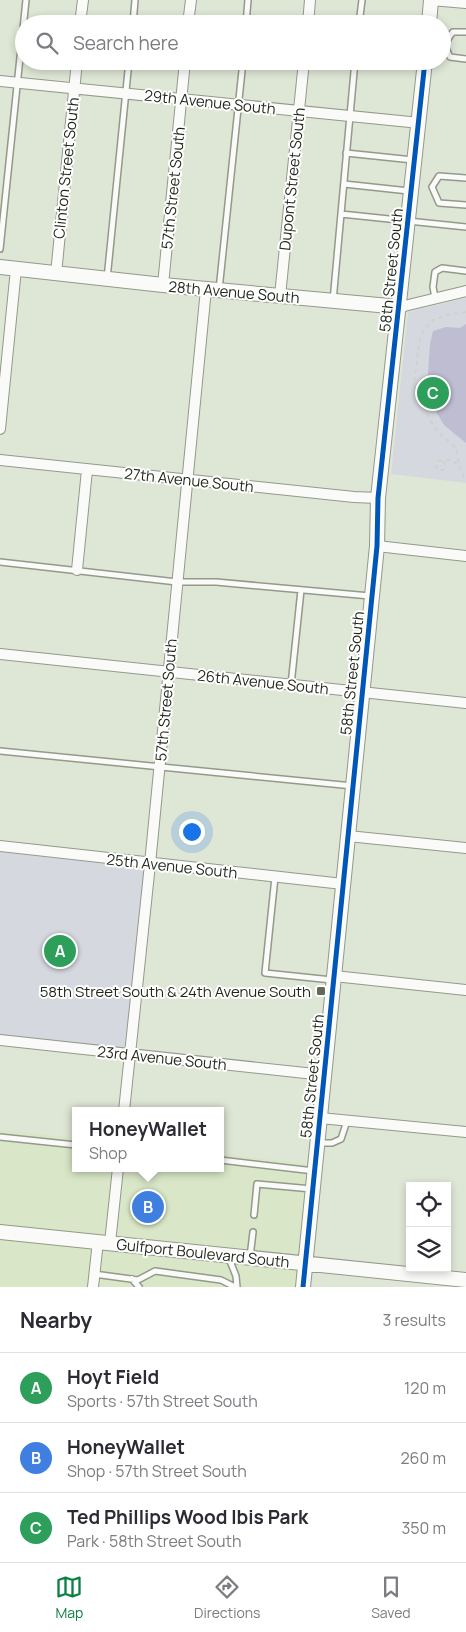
<!DOCTYPE html>
<meta charset="utf-8">
<style>
body{margin:0;font-family:Manrope,sans-serif;background:#f2f2f3;color:#2b2b33}
.controls{position:absolute;right:15px;bottom:15px;display:grid;overflow:hidden;border-radius:0px;box-shadow:0 2px 8px #0003}
.controls button{width:45px;height:45px;display:grid;place-items:center;padding:0;border:0;border-bottom:1px solid #e1e1e2;background:#fff;color:#2b2b33;font:25px sans-serif}
.you{position:absolute;left:191px;top:831px;width:18px;height:18px;margin:-12px;border:4px solid #fff;border-radius:50%;background:#1a73e8;box-shadow:0 0 0 8px #1a73e833}
.badge{display:grid;place-items:center;width:32px;height:32px;border-radius:50%;background:#0b8043;color:#fff;font-size:16px;font-weight:700}
.pin{position:absolute;translate:-50% -50%;border:2px solid #fff;box-shadow:0 1px 5px #0006}
.popup{position:absolute;left:72px;top:1107px;width:152px;height:65px;box-sizing:border-box;display:grid;place-content:center;border-radius:0px;background:#fff;filter:drop-shadow(0 1px 4px #0005);font-size:16px;white-space:nowrap;color:#7c7c81}
.popup b{font-size:19px;color:#2b2b33}
.popup::after{content:'';position:absolute;left:50%;top:100%;margin-left:-10px;border:10px solid transparent;border-top-color:#fff}
.list{margin:0;padding:0;list-style:none}
h2{display:flex;justify-content:space-between;align-items:center;height:65px;margin:0;padding:0 20px;font-size:21px}
h2 small{font-size:16px;font-weight:400;color:#7c7c81}
.list li{display:grid;grid-template-columns:32px 1fr auto;gap:15px;align-items:center;box-sizing:border-box;height:70px;padding:0 20px;border-top:1px solid #e1e1e2}
.list b{display:block;font-size:19px;white-space:nowrap}
.list p{margin:0;font-size:16px;white-space:nowrap;color:#7c7c81}
.list em{font-size:16px;font-style:normal;color:#7c7c81}
.icon{flex:none;width:28px;height:28px;fill:none;stroke:currentColor;stroke-width:2;stroke-linecap:round;stroke-linejoin:round}
.map{position:relative;flex:none;width:466px;height:1287px;overflow:hidden}
.search{position:absolute;background:#fff;box-shadow:0 2px 8px #0003;left:15px;right:15px;top:15px;height:55px;display:flex;align-items:center;gap:12px;box-sizing:border-box;padding:0 18px;border-radius:28px;color:#7c7c81;font-size:19px}
.sheet{height:275px;background:#fff}
nav{display:flex;justify-content:space-around;align-items:center;box-sizing:border-box;height:70px;border-top:1px solid #e1e1e2;background:#fff;font-size:14px;color:#7c7c81}
nav a{display:grid;justify-items:center;gap:2px}
nav .on{color:#0b8043}
.map>svg:first-child{display:block}
</style>
<div class="map">
<svg width="466" height="1287" viewBox="0 0 466 1287">
<rect width="100%" height="100%" fill="#dee6d5"/>
<path fill="#d9e7c8" d="M0,1130L75,1138L76,1168H113L105,1237L0,1227Z
M221,1154L310,1164L301,1258L115,1238L123,1168H220Z
M0,1238L92,1246L88,1287H0Z
M102,1247L300,1269L298,1287H98Z"/>
<path fill="#d6d8df" d="M466,298V483L391,474L408,312Z
M0,852L145,868L126,1049L0,1035Z"/>
<path fill="#bebdd1" d="M466,324V443L444,425L434,408L427,389L430,344L433,331L446,327L460,328Z"/>
<g fill="none" stroke-linecap="round" stroke-linejoin="round">
<defs>
<path id="lane" d="M133,24L135,0
M246,24L248,0
M359,24L362,0
M466,32H453C446,40 444,47 450,57L466,59
M346,153L413,160
M466,178L439,176L432,187L439,203L466,205
M344,184L409,191
M341,214L466,227
M0,249L26,0
M107,279L129,61
M219,290L243,61
M435,298L433,287L435,272L442,268L466,271
M333,301L355,61
M0,562L177,582H216L370,596
M291,685L301,590
M0,751L353,786
M275,877L265,973L332,980
M0,1137L76,1145
M318,1143H332L341,1139L347,1121
M220,1160L314,1171
M254,1215L257,1184L312,1189
M228,1256L236,1276L237,1287
M250,1257L253,1232
M94,1274L138,1280L155,1271L221,1280L235,1287
M132,1279L139,1287"/>
<path id="street" d="M431,0L466,3
M80,24L83,0
M188,24L191,0
M308,24L310,0
M0,81L420,123
M56,274L77,61
M163,285L185,61
M280,296L304,61
M400,307L466,291
M0,429L16,269
M0,460L354,497L378,498
M377,546L466,556
M77,570L87,470
M0,654L466,703
M348,836L466,848
M0,846L343,884
M334,976L466,990
M0,1040L324,1075
M124,1111L150,864L206,289
M320,1118L466,1132
M110,1243L118,1168
M93,1287L98,1241"/>
<path id="secondary" d="M429,24L431,0
M0,267L163,285L400,307
M0,1232L466,1280
M303,1287L377,546L378,498L425,61"/>
</defs>
<use href="#lane" stroke="#93998b" stroke-width="8"/>
<use href="#street" stroke="#93998b" stroke-width="12"/>
<use href="#secondary" stroke="#93998b" stroke-width="16"/>
<path stroke="#cfd2cc" stroke-width="2" stroke-dasharray="4 4" stroke-linecap="butt" d="M466,312L447,315L433,320L425,329L420,337L414,384L417,398L424,407L430,420L437,431L456,448L459,465L464,477L466,478
M444,461L445,466L443,470H438L436,466L439,461L450,460L459,465"/>
<use href="#lane" stroke="#fafbf9" stroke-width="5"/>
<use href="#street" stroke="#fafbf9" stroke-width="10"/>
<use href="#secondary" stroke="#fafbf9" stroke-width="14"/>
<defs>
<path id="cycleway" d="M303,1287L377,546L378,498L425,61"/>
</defs>
<use href="#cycleway" stroke="#fff" stroke-width="8"/>
<use href="#cycleway" stroke="#0057b8" stroke-width="5"/>
</g>
<rect fill="#62695a" stroke="#fff" stroke-width="2" x="316" y="986" width="10" height="10" rx="2.5"/>
<g text-anchor="middle" dominant-baseline="central" stroke-width="4" stroke-linejoin="round" paint-order="stroke">
<g font-size="15" fill="#1f2518" stroke="#fff">
<text transform="translate(210 102) rotate(6)">29th Avenue South</text>
<text transform="translate(66 168) rotate(-84)">Clinton Street South</text>
<text transform="translate(292 179) rotate(-84)">Dupont Street South</text>
<text transform="translate(173 188) rotate(-84)">57th Street South</text>
<text transform="translate(391 270) rotate(-84)">58th Street South</text>
<text transform="translate(234 292) rotate(5)">28th Avenue South</text>
<text transform="translate(189 480) rotate(6)">27th Avenue South</text>
<text transform="translate(352 673) rotate(-84)">58th Street South</text>
<text transform="translate(263 682) rotate(6)">26th Avenue South</text>
<text transform="translate(166 700) rotate(-85)">57th Street South</text>
<text transform="translate(172 866) rotate(6)">25th Avenue South</text>
<text transform="translate(162 1058) rotate(6)">23rd Avenue South</text>
<text transform="translate(312 1076) rotate(-84)">58th Street South</text>
<text transform="translate(203 1253) rotate(6)">Gulfport Boulevard South</text>
</g>
<g font-size="15" fill="#1f2518" stroke="#fff" text-anchor="end">
<text x="311" y="991">58th Street South &amp; 24th Avenue South</text>
</g>
</g>
</svg>
<div class="controls">
<button><svg class="icon" aria-label="locate" viewBox="0 0 24 24"><circle cx="12" cy="12" r="6"/><path d="M12 2v4M12 18v4M2 12h4M18 12h4"/></svg></button>
<button><svg class="icon" aria-label="layers" viewBox="0 0 24 24"><path d="M12 4l9 5-9 5-9-5zM3 14l9 5 9-5"/></svg></button>
</div>
<div class="you"></div>
<div class="pin badge" style="left:60px;top:951px;background:#2e9e5b">A</div>
<div class="pin badge" style="left:148px;top:1207px;background:#3f7fe0">B</div>
<div class="popup"><b>HoneyWallet</b>Shop</div>
<div class="pin badge" style="left:433px;top:393px;background:#2e9e5b">C</div>
<div class="search"><svg class="icon" aria-label="search" viewBox="0 0 24 24"><circle cx="10" cy="10" r="6"/><path d="M15 15l6 6"/></svg>Search here</div>
</div>
<section class="sheet">
<h2>Nearby<small>3 results</small></h2>
<ul class="list">
<li><span class="badge" style="background:#2e9e5b">A</span><div><b>Hoyt Field</b><p>Sports · 57th Street South</p></div><em>120 m</em></li>
<li><span class="badge" style="background:#3f7fe0">B</span><div><b>HoneyWallet</b><p>Shop · 57th Street South</p></div><em>260 m</em></li>
<li><span class="badge" style="background:#2e9e5b">C</span><div><b>Ted Phillips Wood Ibis Park</b><p>Park · 58th Street South</p></div><em>350 m</em></li>
</ul>
</section>
<nav>
<a class="on"><svg class="icon" aria-label="map" viewBox="0 0 24 24"><path d="M3 6l6-2 6 2 6-2v14l-6 2-6-2-6 2zM9 4v14M15 6v14"/></svg>Map</a>
<a><svg class="icon" aria-label="directions" viewBox="0 0 24 24"><path d="M12 3l9 9-9 9-9-9zM9 14v-3h6M13 9l2 2-2 2"/></svg>Directions</a>
<a><svg class="icon" aria-label="saved" viewBox="0 0 24 24"><path d="M7 4h10v16l-5-4-5 4z"/></svg>Saved</a>
</nav>
